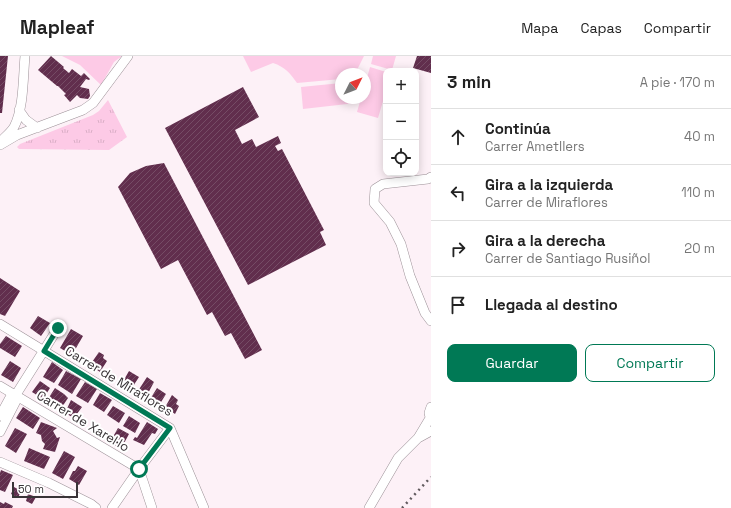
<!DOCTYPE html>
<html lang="es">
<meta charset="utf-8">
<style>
body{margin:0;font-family:"Space Grotesk",sans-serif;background:#f2f2f2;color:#222}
.controls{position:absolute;right:12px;top:12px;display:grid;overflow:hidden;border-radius:8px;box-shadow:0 2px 10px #0003}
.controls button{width:36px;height:36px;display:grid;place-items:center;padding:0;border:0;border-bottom:1px solid #e0e0e0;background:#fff;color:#222;font:20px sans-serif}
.compass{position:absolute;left:335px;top:12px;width:36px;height:36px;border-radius:50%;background:#fff;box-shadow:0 2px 10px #0003;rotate:48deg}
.scale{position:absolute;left:12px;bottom:10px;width:66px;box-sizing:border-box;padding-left:4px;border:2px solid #393437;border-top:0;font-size:11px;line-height:14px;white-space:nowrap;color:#393437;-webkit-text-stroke:3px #fff;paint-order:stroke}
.stop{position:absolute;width:12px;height:12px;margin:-9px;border:3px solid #007955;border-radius:50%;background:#fff}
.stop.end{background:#007955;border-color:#fff;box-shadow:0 1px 4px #0008}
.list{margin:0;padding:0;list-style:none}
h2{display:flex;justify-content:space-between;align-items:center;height:52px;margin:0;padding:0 16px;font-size:17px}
h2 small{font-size:13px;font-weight:400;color:#767676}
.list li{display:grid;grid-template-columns:26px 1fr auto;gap:12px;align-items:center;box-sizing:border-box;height:56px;padding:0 16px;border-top:1px solid #e0e0e0}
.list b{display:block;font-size:15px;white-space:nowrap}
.list p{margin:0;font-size:13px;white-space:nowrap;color:#767676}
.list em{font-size:13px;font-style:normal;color:#767676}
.actions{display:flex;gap:8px;padding:12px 16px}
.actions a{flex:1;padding:9px 0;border:1px solid #007955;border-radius:8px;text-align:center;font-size:14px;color:#007955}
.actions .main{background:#007955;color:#fff}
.icon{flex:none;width:22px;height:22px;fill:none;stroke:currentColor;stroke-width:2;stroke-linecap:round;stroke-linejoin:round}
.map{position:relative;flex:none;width:431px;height:452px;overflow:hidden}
header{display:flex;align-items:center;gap:24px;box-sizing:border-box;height:56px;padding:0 20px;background:#fff;border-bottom:1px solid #e0e0e0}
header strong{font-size:19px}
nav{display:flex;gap:22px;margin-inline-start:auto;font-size:14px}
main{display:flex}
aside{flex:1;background:#fff}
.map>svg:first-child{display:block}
</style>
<header>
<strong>Mapleaf</strong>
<nav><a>Mapa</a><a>Capas</a><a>Compartir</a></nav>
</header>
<main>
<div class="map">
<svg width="431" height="452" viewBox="0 0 431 452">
<defs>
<pattern id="grass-tufts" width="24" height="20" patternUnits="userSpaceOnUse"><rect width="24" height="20" fill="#fdcae6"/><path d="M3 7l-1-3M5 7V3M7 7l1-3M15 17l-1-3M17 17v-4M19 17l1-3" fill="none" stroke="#daaec6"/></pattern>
<pattern id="building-hatch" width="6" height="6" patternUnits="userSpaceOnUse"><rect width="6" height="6" fill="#612e4d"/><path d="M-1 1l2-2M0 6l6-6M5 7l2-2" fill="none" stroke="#754c65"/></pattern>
</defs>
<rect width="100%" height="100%" fill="#fdf1f7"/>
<path fill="url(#grass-tufts)" d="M108,44L127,81L109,94L19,93L17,91L20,88L93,59L99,55Z"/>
<path fill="#fdcae6" d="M62,0H122L114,6L101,29L80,9Z
M243,0H364L355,18H341V23L297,27C290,17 285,11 273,7L251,16Z
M373,0H396L392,14L371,8Z
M370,11L386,16V35L378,62L357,56L361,42H365V29Z
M341,27V42H355L356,47L303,53L301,31Z"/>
<path fill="url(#building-hatch)" d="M0,0H8L2,57H0Z
M51,0L64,11L63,12L69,17L72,13L81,20L84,17L90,23L89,24L86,23L80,31L89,33L90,40L88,43L80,42L77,39L70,46L64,39L66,38L58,30H57L38,14Z
M417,0H431V17L413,12Z
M243,31L259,61L235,74L242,88L252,83L256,91L278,80L281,87L275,90L278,95L282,93L324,174L320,176L326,189L248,229L165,72Z
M164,107L262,294L245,303L231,277L225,280L212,256L207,259L178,204L161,213L118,131L130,117L146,110Z
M0,222L20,235L5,260L0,258Z
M38,260L50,267L41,280L30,272Z
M71,273L83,280L72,299L60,292Z
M6,280L22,290L15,301L0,292V288Z
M99,296L104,299L103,302L107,305L100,316L90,309Z
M10,305L21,312L13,326L1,319Z
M52,306L63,314L54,327L43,321Z
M66,315L81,323L72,338L58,329Z
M129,315L139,321L130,335L121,329Z
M147,321L154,326L145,343L136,338Z
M40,325L50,332L43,343L32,336Z
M85,326L97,333L88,347L76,340Z
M55,332L64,338L68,342L64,348L59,353L52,349L50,350L46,346Z
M157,332L166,338L158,351L149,345Z
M100,337L112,344L104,356L93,349Z
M172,339L178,344L176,348L179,350L175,358L171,355L169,359L163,355Z
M71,344L82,351L74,362L65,357Z
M113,350L125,357L119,367L107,359Z
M23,351L40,362L33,373L16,362Z
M129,360L140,367L135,377L123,370Z
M41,366L57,372L53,375L57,382L60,381L55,396L43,393L45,388L42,385L41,379L36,377Z
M147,366L158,373L155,378L152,377L144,389L133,384L135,381L137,382Z
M15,372L27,378L16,397L5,390Z
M118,372L129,378L121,393L110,386Z
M29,392L50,401L44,413L24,405Z
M64,395L75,401L63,423L52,417Z
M78,410L87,415L79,429L69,423L73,415H75Z
M1,414L13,419L5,436L0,434V417Z
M14,431L21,435L18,442L11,438Z
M28,438L36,441L32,448L26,445Z
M0,446L4,448L5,446L13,450L12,452H0Z"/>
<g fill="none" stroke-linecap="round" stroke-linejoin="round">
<defs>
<path id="minor" d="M19,54L26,64L37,72
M1,85C6,80 11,76 14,71C24,52 23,21 25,0
M0,89L17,79L83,54L93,47L128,0
M431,121L428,123L383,128L375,133L374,147L390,166L401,188L410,220L425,257L431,265
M0,268L170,372L204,452
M0,330L139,413L152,452
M17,337L58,272
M431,351L429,357L431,365
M0,360L12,338L17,337L18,341L0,376
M418,382L431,375
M0,406L49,427L91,448L96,452
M112,452L139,413L170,372
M369,452L398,402L418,382L430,362"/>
</defs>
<use href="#minor" stroke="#9c9197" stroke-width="10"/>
<use href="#minor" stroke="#fff" stroke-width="9"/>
<path stroke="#615a5e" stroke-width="2.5" stroke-dasharray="2 4" stroke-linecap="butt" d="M402,452L431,421"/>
</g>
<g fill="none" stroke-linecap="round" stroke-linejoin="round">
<path stroke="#007955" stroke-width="5" d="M58,272L44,295L170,372L139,413"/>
</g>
<g text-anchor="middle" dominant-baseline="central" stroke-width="4" stroke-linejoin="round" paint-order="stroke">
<g font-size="13" fill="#393437" stroke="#fff">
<text transform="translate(119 325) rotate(31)">Carrer de Miraflores</text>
<text transform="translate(83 365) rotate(31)">Carrer de Xarel·lo</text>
</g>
</g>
</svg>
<div class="controls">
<button>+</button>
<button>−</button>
<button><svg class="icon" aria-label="locate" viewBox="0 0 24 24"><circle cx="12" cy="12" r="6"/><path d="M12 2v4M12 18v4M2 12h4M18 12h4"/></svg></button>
</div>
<svg class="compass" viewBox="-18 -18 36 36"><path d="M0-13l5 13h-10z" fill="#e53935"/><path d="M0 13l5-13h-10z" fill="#767676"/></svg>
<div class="scale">50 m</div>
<div class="stop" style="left:139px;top:413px"></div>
<div class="stop end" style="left:58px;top:272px"></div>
</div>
<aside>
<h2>3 min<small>A pie · 170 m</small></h2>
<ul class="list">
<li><svg class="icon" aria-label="ahead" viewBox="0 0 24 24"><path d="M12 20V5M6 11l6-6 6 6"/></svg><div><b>Continúa</b><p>Carrer Ametllers</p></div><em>40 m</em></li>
<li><svg class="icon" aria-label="left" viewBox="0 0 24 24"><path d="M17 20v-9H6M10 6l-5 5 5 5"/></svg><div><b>Gira a la izquierda</b><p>Carrer de Miraflores</p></div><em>110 m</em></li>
<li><svg class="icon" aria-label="right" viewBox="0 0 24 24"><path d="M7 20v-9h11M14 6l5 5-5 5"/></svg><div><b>Gira a la derecha</b><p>Carrer de Santiago Rusiñol</p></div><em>20 m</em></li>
<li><svg class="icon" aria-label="arrive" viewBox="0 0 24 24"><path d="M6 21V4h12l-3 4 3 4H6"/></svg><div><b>Llegada al destino</b></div></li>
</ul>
<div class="actions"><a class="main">Guardar</a><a>Compartir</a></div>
</aside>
</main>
